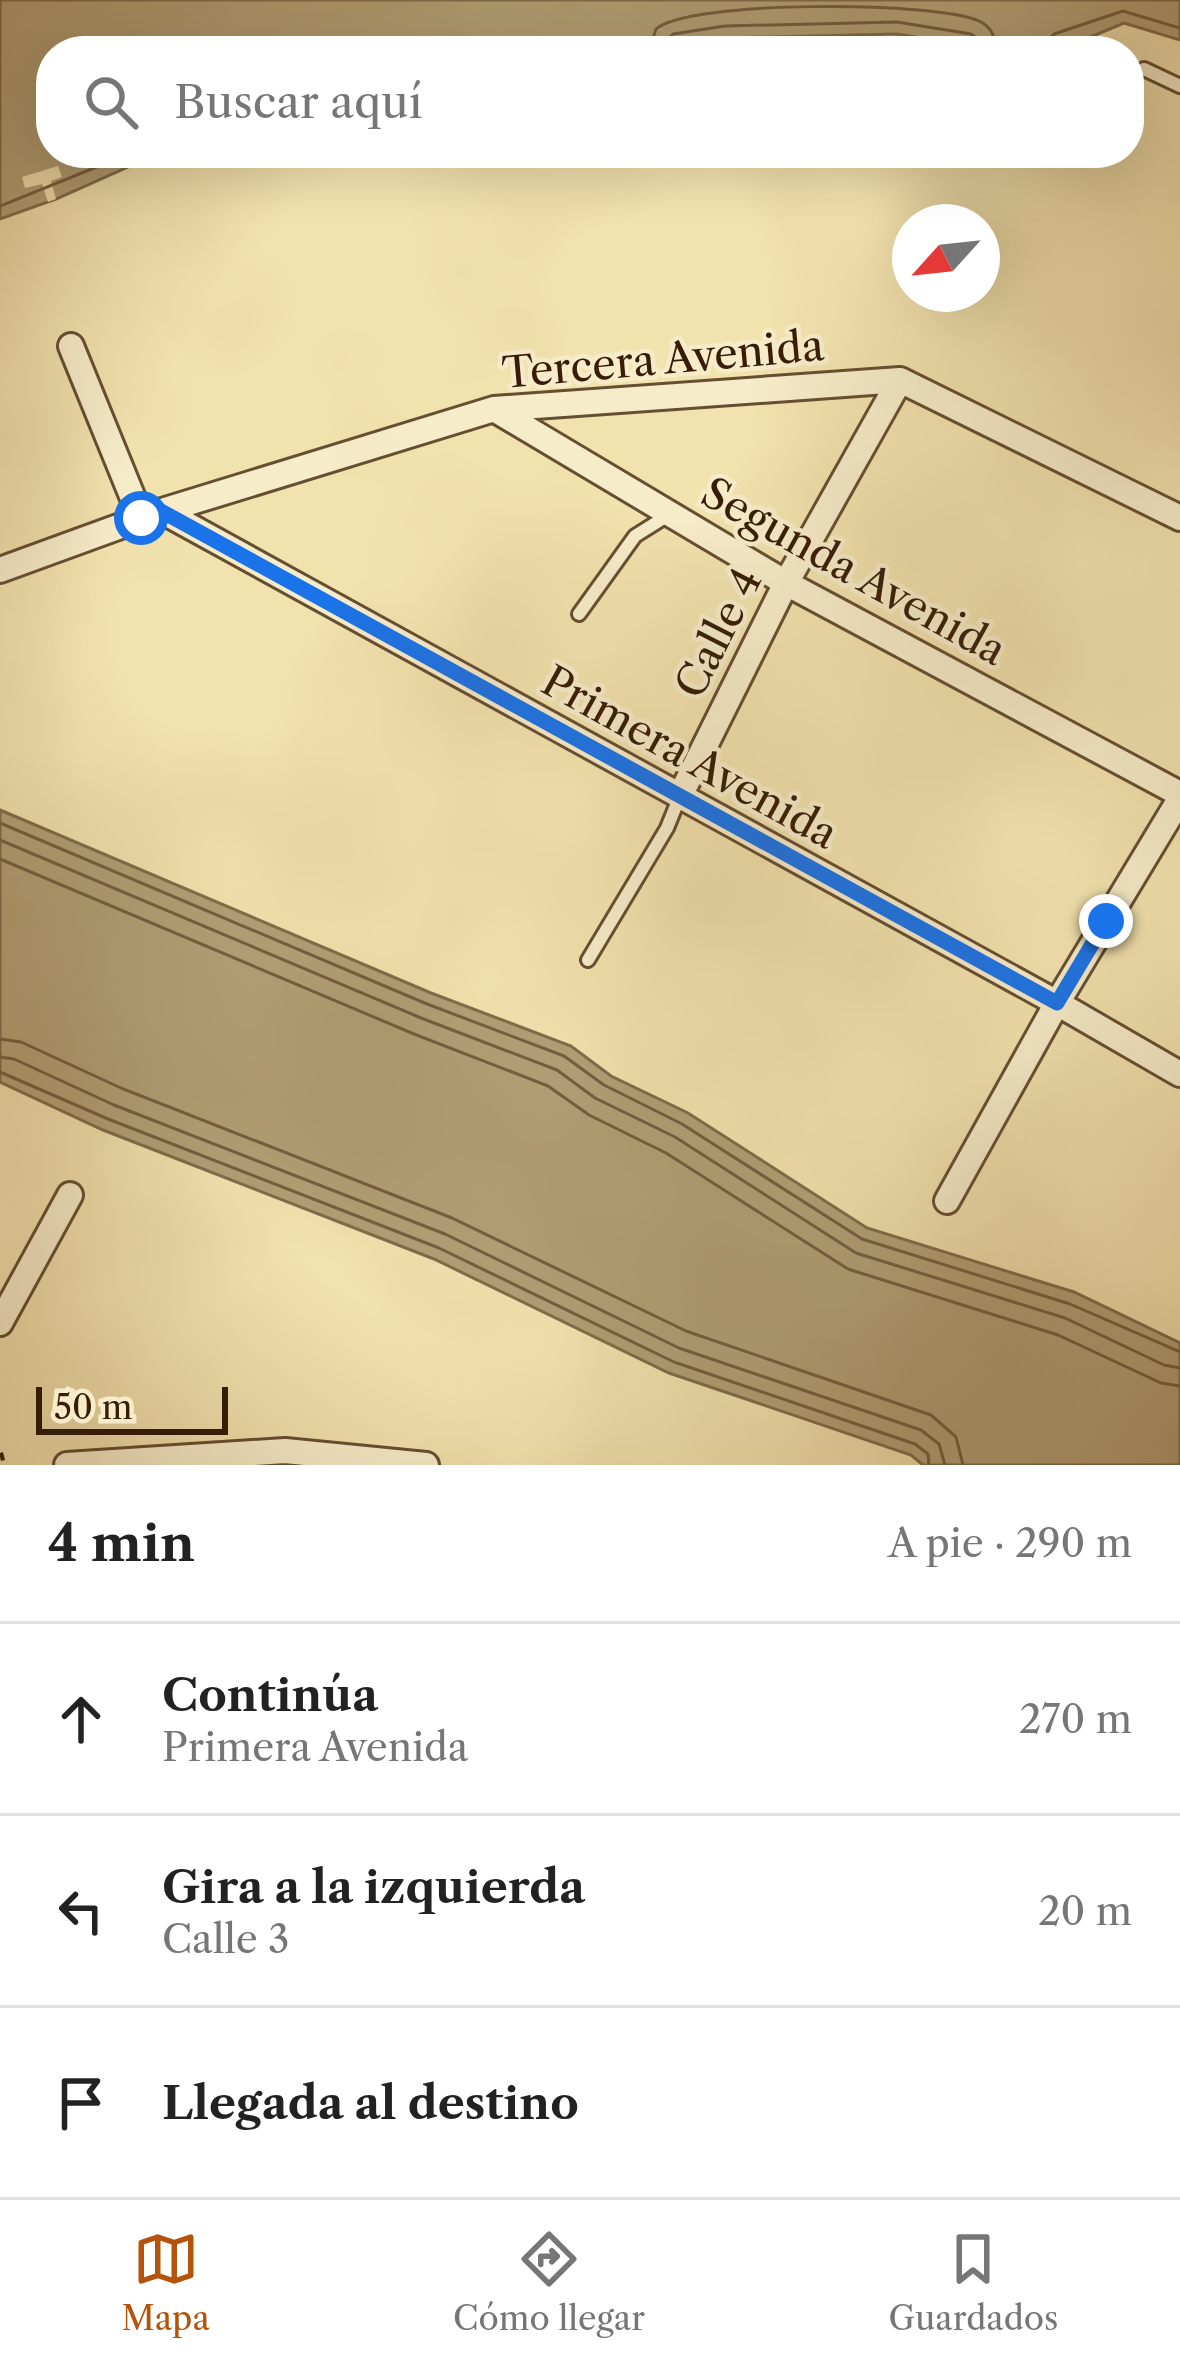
<!DOCTYPE html>
<html lang="es">
<meta charset="utf-8">
<style>
body{margin:0;font-family:"Libre Caslon Text",serif;background:#f2f2f2;color:#222}
.compass{position:absolute;left:892px;top:204px;width:108px;height:108px;border-radius:50%;background:#fff;box-shadow:0 12px 48px #0002;rotate:243deg}
.scale{position:absolute;left:36px;bottom:30px;width:192px;box-sizing:border-box;padding-left:12px;border:6px solid #371d07;border-top:0;font-size:33px;line-height:42px;white-space:nowrap;color:#371d07;-webkit-text-stroke:9px #f7ecca;paint-order:stroke}
.stop{position:absolute;width:36px;height:36px;margin:-27px;border:9px solid #1a73e8;border-radius:50%;background:#fff}
.stop.end{background:#1a73e8;border-color:#fff;box-shadow:0 3px 12px #0008}
.list{margin:0;padding:0;list-style:none}
h2{display:flex;justify-content:space-between;align-items:center;height:156px;margin:0;padding:0 48px;font-size:51px}
h2 small{font-size:39px;font-weight:400;color:#767676}
.list li{display:grid;grid-template-columns:78px 1fr auto;gap:36px;align-items:center;box-sizing:border-box;height:192px;padding:0 48px;border-top:3px solid #e0e0e0}
.list b{display:block;font-size:45px;white-space:nowrap}
.list p{margin:0;font-size:39px;white-space:nowrap;color:#767676}
.list em{font-size:39px;font-style:normal;color:#767676}
.icon{flex:none;width:66px;height:66px;fill:none;stroke:currentColor;stroke-width:2;stroke-linecap:round;stroke-linejoin:round}
.map{position:relative;flex:none;width:1180px;height:1465px;overflow:hidden}
.search{position:absolute;background:#fff;box-shadow:0 12px 48px #0002;left:36px;right:36px;top:36px;height:132px;display:flex;align-items:center;gap:30px;box-sizing:border-box;padding:0 42px;border-radius:48px;color:#767676;font-size:45px}
.sheet{height:732px;background:#fff}
nav{display:flex;justify-content:space-around;align-items:center;box-sizing:border-box;height:168px;border-top:3px solid #e0e0e0;background:#fff;font-size:33px;color:#767676}
nav a{display:grid;justify-items:center;gap:6px}
nav .on{color:#b45309}
.map>svg:first-child{display:block}
</style>
<div class="map">
<svg width="1180" height="1465" viewBox="0 0 1180 1465">
<rect width="100%" height="100%" fill="#f2e2ae"/>
<filter id="stains"><feTurbulence type="fractalNoise" baseFrequency=".00167" numOctaves="4"/><feColorMatrix values="0 0 0 0 .2 0 0 0 0 .09 0 0 0 0 .02 0 0 0 .5 -.17"/></filter>
<radialGradient id="worn" r=".72"><stop offset=".6" stop-color="#630" stop-opacity="0"/><stop offset="1" stop-color="#630" stop-opacity=".3"/></radialGradient>
<path fill="#b29f75" stroke="#816b49" stroke-width="3" d="M0,0H1180V40L1124,23L1081,41L1028,51H1005L896,34L726,38L639,51H51V153H169L155,155L56,199L0,219Z
M0,810L431,993L571,1046L611,1076L688,1113L867,1228L1074,1292L1180,1343V1465H923L911,1455L669,1373L434,1259L103,1130L0,1082Z"/>
<path fill="#f2e2ae" d="M58,166L62,177L51,181L56,199L48,202L42,184L25,188L22,177Z"/>
<g fill="none" stroke-linecap="round" stroke-linejoin="round">
<path stroke="#745e3e" stroke-width="3" d="M649,51L656,29C688,0 936,1 979,21C992,27 996,38 996,51
M665,51L666,41L673,34L725,26L897,22L971,34L979,40L981,51
M1046,51L1047,41L1054,34L1123,11L1180,28
M0,206L131,153
M0,823L427,1004L564,1056L604,1085L682,1124L862,1239L1070,1304L1180,1352
M0,840L421,1018L557,1070L595,1098L675,1137L856,1253L1065,1318L1164,1365L1180,1368
M0,859L414,1034L548,1086L589,1115L666,1153L848,1269L1058,1335L1161,1383L1180,1386
M0,1039L21,1042L121,1088L452,1218L686,1331L931,1415L956,1437L963,1465
M0,1057L14,1059L114,1105L445,1234L679,1348L921,1430L939,1444L945,1465
M0,1072L108,1119L439,1248L674,1362L915,1444L928,1454L929,1465"/>
<defs>
<path id="service" d="M1144,69L1180,86
M579,614L635,536L670,514
M588,960L667,828L680,796"/>
<path id="minor" d="M71,346L141,518
M494,409L786,583L1180,794
M162,511L1057,1003L1180,1074
M0,570L162,511L494,409L900,380L1180,518
M680,796L786,583L900,380
M947,1201L1057,1003L1180,799
M0,1323L70,1195
M67,1465L285,1451L426,1465"/>
</defs>
<use href="#service" stroke="#664e31" stroke-width="18"/>
<use href="#minor" stroke="#664e31" stroke-width="30"/>
<use href="#service" stroke="#f7ecca" stroke-width="12"/>
<use href="#minor" stroke="#f7ecca" stroke-width="24"/>
<path stroke="#371d07" stroke-width="8" stroke-dasharray="21 21" stroke-linecap="butt" d="M0,1457L4,1456"/>
</g>
<g fill="none" stroke-linecap="round" stroke-linejoin="round">
<path stroke="#1a73e8" stroke-width="15" d="M141,518L161,511L1057,1003L1106,921"/>
</g>
<g text-anchor="middle" dominant-baseline="central" stroke-width="9" stroke-linejoin="round" paint-order="stroke">
<g font-size="42" fill="#371d07" stroke="#f7ecca">
<text transform="translate(663 359) rotate(-5)">Tercera Avenida</text>
<text transform="translate(854 571) rotate(29)">Segunda Avenida</text>
<text transform="translate(718 633) rotate(-63)">Calle 4</text>
<text transform="translate(690 757) rotate(29)">Primera Avenida</text>
</g>
</g>
<rect width="100%" height="100%" filter="url(#stains)"/>
<rect width="100%" height="100%" fill="url(#worn)"/>
</svg>
<svg class="compass" viewBox="-18 -18 36 36"><path d="M0-13l5 13h-10z" fill="#e53935"/><path d="M0 13l5-13h-10z" fill="#767676"/></svg>
<div class="scale">50 m</div>
<div class="stop" style="left:141px;top:518px"></div>
<div class="stop end" style="left:1106px;top:921px"></div>
<div class="search"><svg class="icon" aria-label="search" viewBox="0 0 24 24"><circle cx="10" cy="10" r="6"/><path d="M15 15l6 6"/></svg>Buscar aquí</div>
</div>
<section class="sheet">
<h2>4 min<small>A pie · 290 m</small></h2>
<ul class="list">
<li><svg class="icon" aria-label="ahead" viewBox="0 0 24 24"><path d="M12 20V5M6 11l6-6 6 6"/></svg><div><b>Continúa</b><p>Primera Avenida</p></div><em>270 m</em></li>
<li><svg class="icon" aria-label="left" viewBox="0 0 24 24"><path d="M17 20v-9H6M10 6l-5 5 5 5"/></svg><div><b>Gira a la izquierda</b><p>Calle 3</p></div><em>20 m</em></li>
<li><svg class="icon" aria-label="arrive" viewBox="0 0 24 24"><path d="M6 21V4h12l-3 4 3 4H6"/></svg><div><b>Llegada al destino</b></div></li>
</ul>
</section>
<nav>
<a class="on"><svg class="icon" aria-label="map" viewBox="0 0 24 24"><path d="M3 6l6-2 6 2 6-2v14l-6 2-6-2-6 2zM9 4v14M15 6v14"/></svg>Mapa</a>
<a><svg class="icon" aria-label="directions" viewBox="0 0 24 24"><path d="M12 3l9 9-9 9-9-9zM9 14v-3h6M13 9l2 2-2 2"/></svg>Cómo llegar</a>
<a><svg class="icon" aria-label="saved" viewBox="0 0 24 24"><path d="M7 4h10v16l-5-4-5 4z"/></svg>Guardados</a>
</nav>
